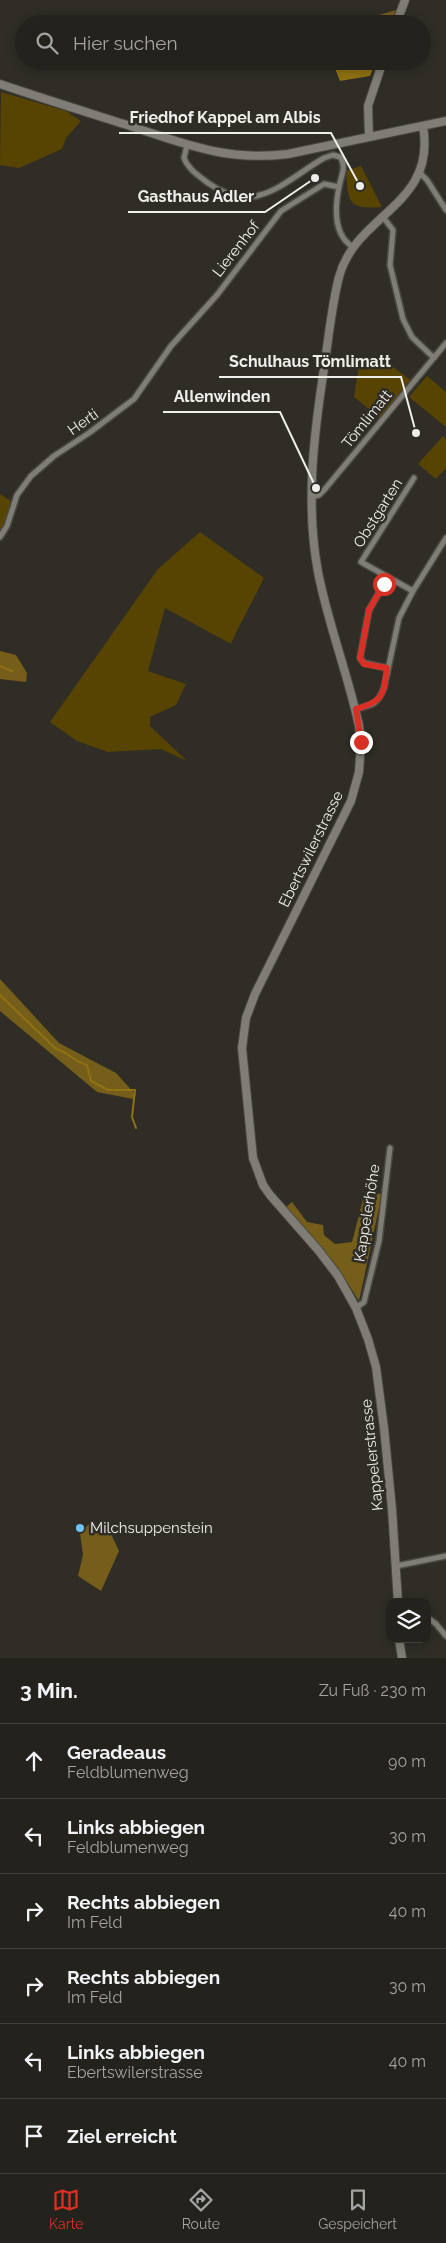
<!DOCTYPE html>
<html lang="de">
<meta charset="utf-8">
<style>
body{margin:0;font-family:Raleway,sans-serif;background:#2b2a25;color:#f1f3f6}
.controls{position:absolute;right:15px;bottom:15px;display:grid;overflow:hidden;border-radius:10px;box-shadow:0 2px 12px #0003}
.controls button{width:45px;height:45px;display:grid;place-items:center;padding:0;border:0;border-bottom:1px solid #403f3b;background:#23221c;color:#f1f3f6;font:25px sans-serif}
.stop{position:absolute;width:15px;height:15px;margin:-11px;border:4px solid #d93025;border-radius:50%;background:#fff}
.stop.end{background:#d93025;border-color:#fff;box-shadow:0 1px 5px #0008}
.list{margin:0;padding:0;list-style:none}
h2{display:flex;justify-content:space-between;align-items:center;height:65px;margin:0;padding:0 20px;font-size:21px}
h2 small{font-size:16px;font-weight:400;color:#a3a4a3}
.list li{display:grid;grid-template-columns:32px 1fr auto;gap:15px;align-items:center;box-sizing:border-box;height:75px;padding:0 20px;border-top:1px solid #403f3b}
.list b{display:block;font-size:19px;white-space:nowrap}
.list p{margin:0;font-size:16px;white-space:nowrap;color:#a3a4a3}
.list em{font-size:16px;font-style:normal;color:#a3a4a3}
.icon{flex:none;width:28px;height:28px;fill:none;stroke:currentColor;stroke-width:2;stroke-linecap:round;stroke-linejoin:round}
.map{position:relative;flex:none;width:446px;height:1658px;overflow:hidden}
.search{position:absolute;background:#23221c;box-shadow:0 2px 12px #0003;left:15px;right:15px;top:15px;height:55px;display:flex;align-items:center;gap:12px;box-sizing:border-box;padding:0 18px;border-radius:28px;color:#a3a4a3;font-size:19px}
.sheet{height:515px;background:#23221c}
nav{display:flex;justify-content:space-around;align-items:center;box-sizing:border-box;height:70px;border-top:1px solid #403f3b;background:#23221c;font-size:14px;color:#a3a4a3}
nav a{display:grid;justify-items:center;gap:2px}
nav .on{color:#d93025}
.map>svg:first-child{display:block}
</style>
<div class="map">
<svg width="446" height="1658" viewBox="0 0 446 1658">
<rect width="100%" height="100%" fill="#2f2d26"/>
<path fill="#584402" d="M1,92L66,111L81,121L66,138L62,149L19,168L0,165Z
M361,166L382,207C348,210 348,202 346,171Z
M370,357L387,362L410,380L380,418L354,397L360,358Z
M427,376L446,392V427L409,397Z
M443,436L446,439V468L436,479L418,464Z
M0,494L14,503L0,536Z
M200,532L264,578C253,601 241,621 231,644L165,608L148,671L186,684L176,705L150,717V726L187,761L161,749L108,752L77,741L50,722L158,569Z"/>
<path fill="#755d1a" d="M396,10L391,24H354L355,22Z
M0,651L16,655L27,673L26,682L0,679Z
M0,979L59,1043L116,1073L136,1095L133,1099L97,1092L0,1011Z
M365,1192L382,1194L359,1301L345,1279L285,1208L292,1202L307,1222L323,1225L324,1235L335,1244L352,1242Z
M90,1523L111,1534L119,1551L101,1591L78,1576L83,1555L80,1533Z"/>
<path fill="#907212" d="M332,61H376L370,76L340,81Z"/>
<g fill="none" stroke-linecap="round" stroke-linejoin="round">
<path stroke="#907212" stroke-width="2" d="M0,666L12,671
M0,995L56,1049C69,1052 74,1062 87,1065L91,1081L108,1090H135L132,1117L136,1128"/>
<defs>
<path id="street" d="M187,145L184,158C188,169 199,176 208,183C256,217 284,181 324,158L333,155L340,157C347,166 341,176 339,187C335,207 333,235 353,247
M420,173L427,180L446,210
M383,217L393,230L390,265L403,319L412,337L434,358
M311,497L319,495L325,489L446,343
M0,537L7,526L17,495L31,476L54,456L89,433L134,399L171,346L217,295L281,211L324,184L339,187
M384,584L369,610L360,658L364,663L387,668
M413,591L361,562L414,478
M356,709C372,705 377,705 384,688L399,618L413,591L446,538
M356,1308L364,1302L379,1241L390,1148
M396,1566L446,1556
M427,1617L436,1624L446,1636"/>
<path id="secondary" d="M396,24L405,0
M0,84C41,98 83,111 124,124C182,143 226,162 288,154L446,121
M369,137L368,106L383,61
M398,1602L392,1509L384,1428L376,1367L368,1339L356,1308L338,1276L319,1251L270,1195L263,1185L253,1158L242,1048L246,1018L255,994L351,801L359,772L361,742L359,726C348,674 328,624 318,572C305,502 314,433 325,362C329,334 332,304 339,277C356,213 437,206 423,126
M399,1639L402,1658"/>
</defs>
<use href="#street" stroke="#4b4944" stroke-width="8"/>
<use href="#secondary" stroke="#4b4944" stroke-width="10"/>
<use href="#street" stroke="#807d76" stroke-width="5"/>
<use href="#secondary" stroke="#807d76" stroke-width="8"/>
</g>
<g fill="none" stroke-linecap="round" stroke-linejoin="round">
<path stroke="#d93025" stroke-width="6" d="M361,742L356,709C384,701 383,696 387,668L364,664L360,658L369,610L384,584"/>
</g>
<circle fill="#71c1f5" stroke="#2f2d26" stroke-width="2" cx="80" cy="1528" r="5"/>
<g text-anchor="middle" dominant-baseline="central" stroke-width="5" stroke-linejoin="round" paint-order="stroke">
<g font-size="15" fill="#f0eeea" stroke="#2f2d26">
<text transform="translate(236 249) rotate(-52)">Lierenhof</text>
<text transform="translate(367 419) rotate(-51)">Tömlimatt</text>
<text transform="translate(83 422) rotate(-35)">Herti</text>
<text transform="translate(378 513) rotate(-58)">Obstgarten</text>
<text transform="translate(311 849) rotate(-64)">Ebertswilerstrasse</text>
<text transform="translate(367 1213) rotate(-81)">Kappelerhöhe</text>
<text transform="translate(372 1455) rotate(-96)">Kappelerstrasse</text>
</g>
<g font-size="15" fill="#f0eeea" stroke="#2f2d26" text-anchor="start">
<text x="90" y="1528">Milchsuppenstein</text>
</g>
</g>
<path fill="none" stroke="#f0eeea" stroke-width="2" d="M360 186L331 133H119M315 178L265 212H128M416 433L401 377H219M316 488L280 412H163"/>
<g fill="#f0eeea" stroke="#2f2d26" stroke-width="2">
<circle cx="360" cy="186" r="5"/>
<circle cx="315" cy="178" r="5"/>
<circle cx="416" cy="433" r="5"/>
<circle cx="316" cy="488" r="5"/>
</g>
<g font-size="16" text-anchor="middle" font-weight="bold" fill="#f0eeea" stroke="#2f2d26" stroke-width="5" stroke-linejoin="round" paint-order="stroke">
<text x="225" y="123">Friedhof Kappel am Albis</text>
<text x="196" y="202">Gasthaus Adler</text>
<text x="310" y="367">Schulhaus Tömlimatt</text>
<text x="222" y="402">Allenwinden</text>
</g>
</svg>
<div class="controls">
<button><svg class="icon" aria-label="layers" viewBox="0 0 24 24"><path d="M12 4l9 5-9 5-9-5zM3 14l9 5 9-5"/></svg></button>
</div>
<div class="stop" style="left:384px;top:584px"></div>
<div class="stop end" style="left:361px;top:742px"></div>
<div class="search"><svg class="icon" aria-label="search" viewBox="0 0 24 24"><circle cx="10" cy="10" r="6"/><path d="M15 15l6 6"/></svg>Hier suchen</div>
</div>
<section class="sheet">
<h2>3 Min.<small>Zu Fuß · 230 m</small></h2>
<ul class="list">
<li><svg class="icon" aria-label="ahead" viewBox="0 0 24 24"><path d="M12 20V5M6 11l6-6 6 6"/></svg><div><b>Geradeaus</b><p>Feldblumenweg</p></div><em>90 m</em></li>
<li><svg class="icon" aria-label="left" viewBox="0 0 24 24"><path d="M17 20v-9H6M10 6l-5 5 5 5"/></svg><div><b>Links abbiegen</b><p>Feldblumenweg</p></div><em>30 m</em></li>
<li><svg class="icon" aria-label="right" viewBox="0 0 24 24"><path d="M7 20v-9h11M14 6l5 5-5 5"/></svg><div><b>Rechts abbiegen</b><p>Im Feld</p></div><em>40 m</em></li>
<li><svg class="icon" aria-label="right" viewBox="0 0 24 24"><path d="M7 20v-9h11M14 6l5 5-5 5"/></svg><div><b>Rechts abbiegen</b><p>Im Feld</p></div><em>30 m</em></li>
<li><svg class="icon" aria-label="left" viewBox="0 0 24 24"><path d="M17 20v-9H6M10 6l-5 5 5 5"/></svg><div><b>Links abbiegen</b><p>Ebertswilerstrasse</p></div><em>40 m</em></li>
<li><svg class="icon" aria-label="arrive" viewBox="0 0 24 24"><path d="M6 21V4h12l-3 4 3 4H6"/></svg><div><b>Ziel erreicht</b></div></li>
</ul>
</section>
<nav>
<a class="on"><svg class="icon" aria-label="map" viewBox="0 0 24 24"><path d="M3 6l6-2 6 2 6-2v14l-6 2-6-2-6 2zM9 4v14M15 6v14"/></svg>Karte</a>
<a><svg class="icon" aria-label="directions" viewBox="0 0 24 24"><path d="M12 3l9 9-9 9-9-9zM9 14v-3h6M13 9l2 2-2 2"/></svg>Route</a>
<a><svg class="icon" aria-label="saved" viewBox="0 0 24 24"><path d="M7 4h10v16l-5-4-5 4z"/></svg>Gespeichert</a>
</nav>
